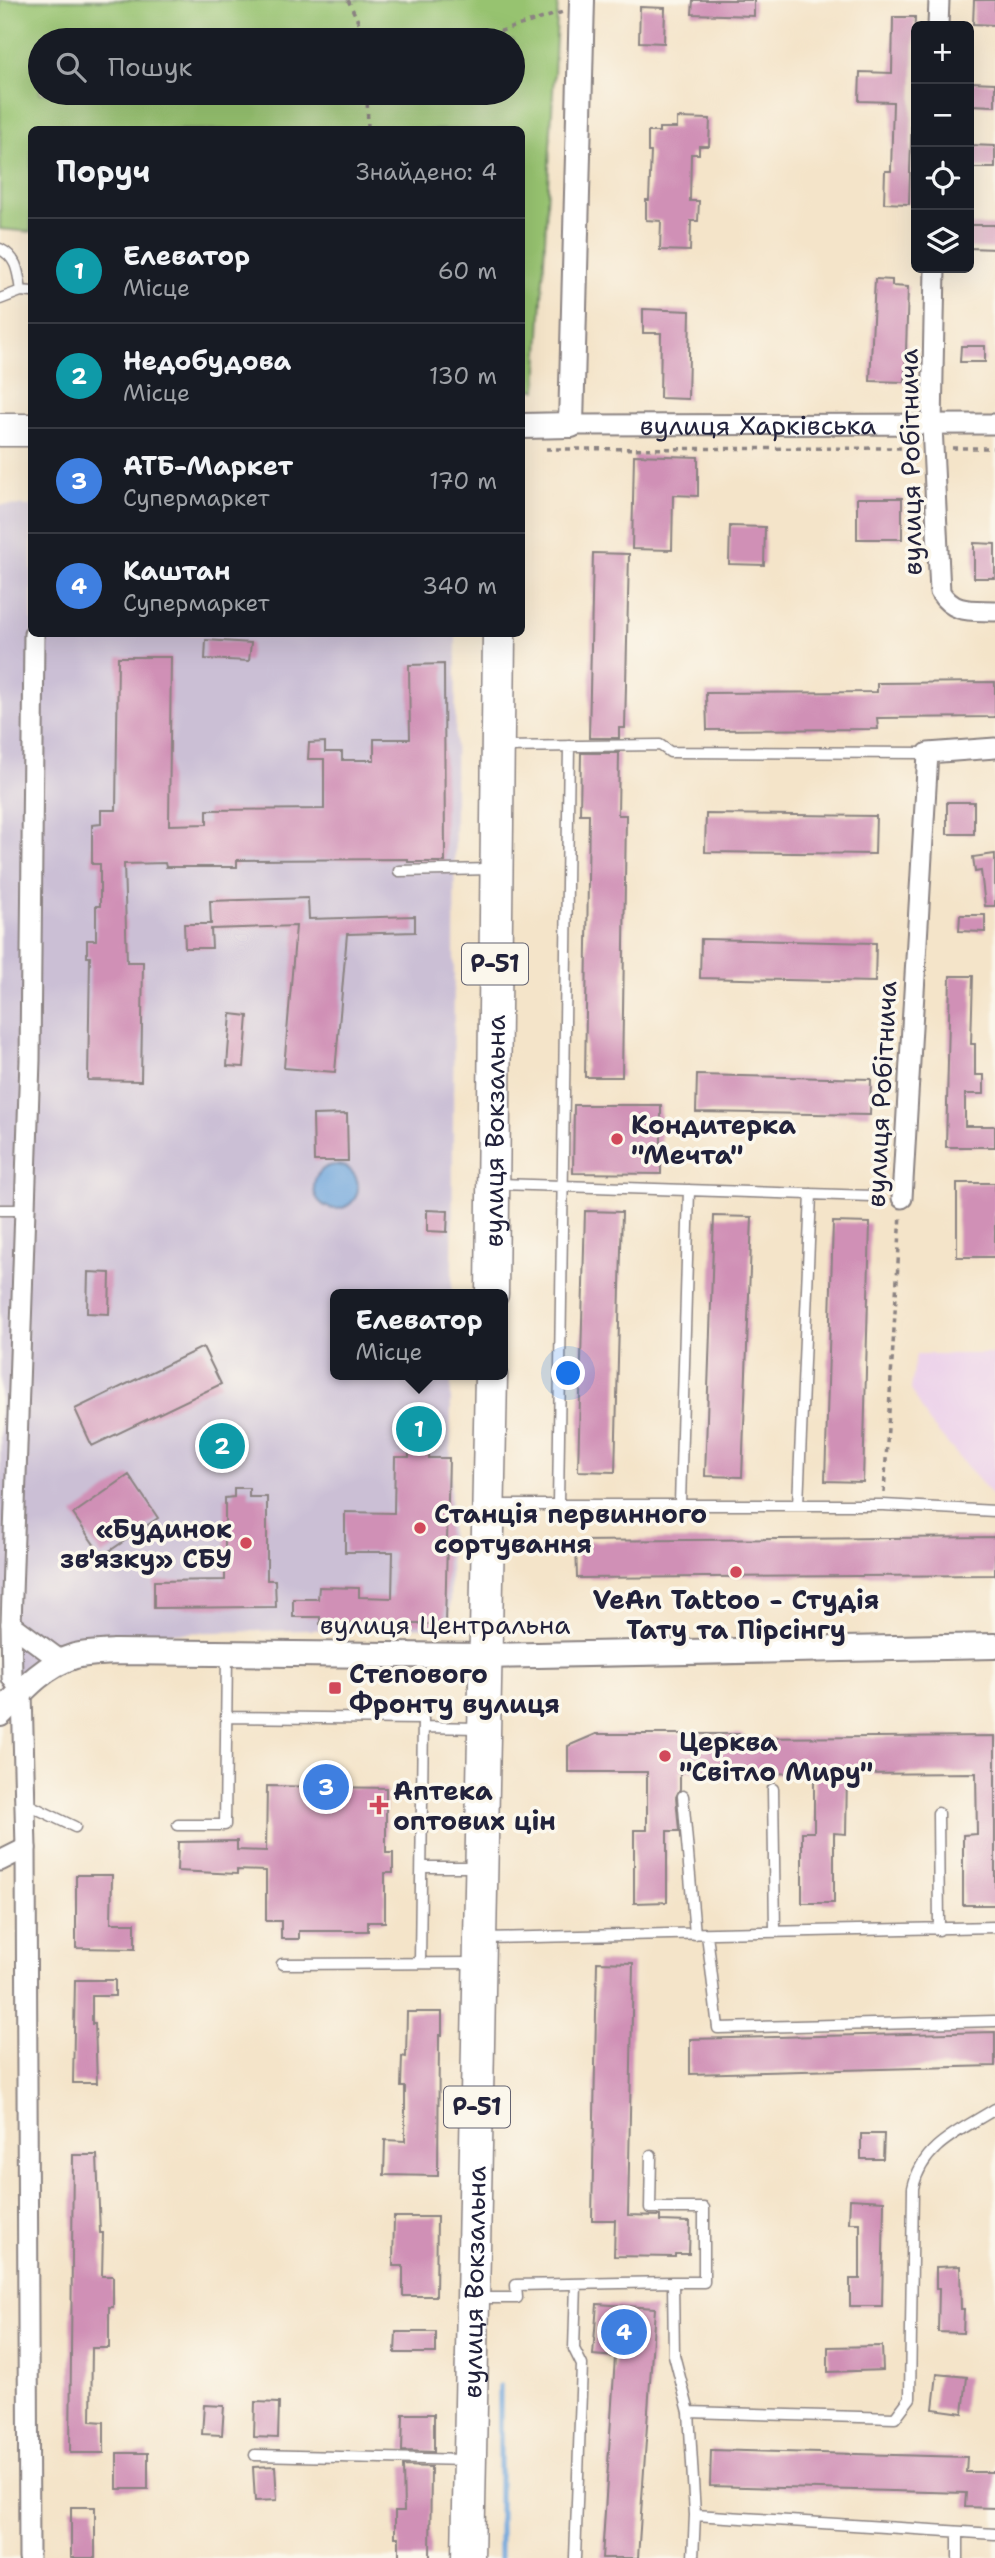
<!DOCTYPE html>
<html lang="uk">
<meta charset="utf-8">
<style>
body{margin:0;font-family:"Shantell Sans",sans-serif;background:#20242c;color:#f1f3f6}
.controls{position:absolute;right:21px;top:21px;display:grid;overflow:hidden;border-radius:10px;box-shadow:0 7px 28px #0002}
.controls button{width:63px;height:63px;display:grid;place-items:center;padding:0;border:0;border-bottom:2px solid #363941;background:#171b24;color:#f1f3f6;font:35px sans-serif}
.you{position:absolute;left:569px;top:1374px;width:24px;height:24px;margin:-18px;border:5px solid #fff;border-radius:50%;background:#1a73e8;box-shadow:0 0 0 10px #1a73e833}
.badge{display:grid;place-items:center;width:46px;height:46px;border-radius:50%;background:#0f766e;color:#fff;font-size:23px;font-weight:700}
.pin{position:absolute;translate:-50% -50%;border:4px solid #fff;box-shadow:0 2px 7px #0006}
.popup{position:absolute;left:330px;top:1289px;width:178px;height:91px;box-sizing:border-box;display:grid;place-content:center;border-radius:10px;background:#171b24;filter:drop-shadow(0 2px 5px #0005);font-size:23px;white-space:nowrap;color:#9ea1a6}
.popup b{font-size:26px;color:#f1f3f6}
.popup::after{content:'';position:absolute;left:50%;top:100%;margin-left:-14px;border:14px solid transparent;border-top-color:#171b24}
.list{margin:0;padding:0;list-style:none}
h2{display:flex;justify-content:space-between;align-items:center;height:91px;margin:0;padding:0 28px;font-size:30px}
h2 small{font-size:23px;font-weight:400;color:#9ea1a6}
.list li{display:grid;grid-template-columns:46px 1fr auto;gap:21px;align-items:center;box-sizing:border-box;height:105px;padding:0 28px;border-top:2px solid #363941}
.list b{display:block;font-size:26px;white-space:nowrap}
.list p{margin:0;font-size:23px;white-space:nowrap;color:#9ea1a6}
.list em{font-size:23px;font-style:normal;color:#9ea1a6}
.icon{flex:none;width:38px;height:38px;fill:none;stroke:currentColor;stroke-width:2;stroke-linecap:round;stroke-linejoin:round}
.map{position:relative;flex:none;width:995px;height:2558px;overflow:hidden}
.search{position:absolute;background:#171b24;box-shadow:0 7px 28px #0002;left:28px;top:28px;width:497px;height:77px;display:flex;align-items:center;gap:18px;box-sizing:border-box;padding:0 24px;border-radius:38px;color:#9ea1a6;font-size:26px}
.panel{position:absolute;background:#171b24;box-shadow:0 7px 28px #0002;left:28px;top:126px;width:497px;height:511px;border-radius:10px}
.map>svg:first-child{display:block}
</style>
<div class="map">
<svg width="995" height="2558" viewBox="0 0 995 2558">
<rect width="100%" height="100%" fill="#fbf7ec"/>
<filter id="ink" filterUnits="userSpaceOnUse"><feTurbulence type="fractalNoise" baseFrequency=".0143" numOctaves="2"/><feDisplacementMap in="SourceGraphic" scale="14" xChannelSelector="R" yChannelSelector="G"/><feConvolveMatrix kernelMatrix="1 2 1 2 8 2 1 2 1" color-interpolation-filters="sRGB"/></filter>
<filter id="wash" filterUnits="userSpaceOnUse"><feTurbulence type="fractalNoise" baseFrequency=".00686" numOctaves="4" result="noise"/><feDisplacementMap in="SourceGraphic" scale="28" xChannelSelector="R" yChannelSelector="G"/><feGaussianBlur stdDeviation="1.57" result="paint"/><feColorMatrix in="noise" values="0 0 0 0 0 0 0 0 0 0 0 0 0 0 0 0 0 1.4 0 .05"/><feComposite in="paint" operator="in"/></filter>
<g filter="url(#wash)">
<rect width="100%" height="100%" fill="#f4e4c9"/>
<path fill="#ecd1ea" d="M916,1354H995V1499L929,1422L911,1389Z"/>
<path fill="#cbbfd5" d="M0,505L31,506L32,634H456L452,1294H335V1375H451L450,1627L78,1635L0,1705Z"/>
<path fill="#97c370" stroke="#5c7256" stroke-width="2" fill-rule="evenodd" d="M0,0H558L537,390L522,389V130H32L31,232L0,229ZM40,40H513V93H40Z"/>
<path fill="#6ea5dc" stroke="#48648c" stroke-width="2" d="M314 1187a22 22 0 1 1 44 0a22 22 0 1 1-44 0Z"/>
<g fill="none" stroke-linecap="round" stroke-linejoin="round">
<path stroke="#6ea5dc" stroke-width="5" d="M500,2558V2386"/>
</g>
<g id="blocks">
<path fill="#d090b6" d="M693,0H754V16L692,14Z
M974,0H995V25L973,24Z
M640,7L665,8L664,43L639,42Z
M893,17H915L909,204L884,203L885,171H891L893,102L859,101L860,72L892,73Z
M971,82L995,83V106L970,105Z
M677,118L710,119L709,146H699V154H691L690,201H699L698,221H691L690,251L660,250L661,221L646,220V200H649L651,152H648V132H659V128H677Z
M969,145L995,146V168H969Z
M969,225H995V249L969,248Z
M875,279L892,280V286L908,287L905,382L870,381Z
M643,309L690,311L688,399L660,398L661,333H643Z
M961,346H985V362H960Z
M634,455L698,457V496L673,495L672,550L632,549Z
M857,498H902V539H857Z
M730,526L765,527L764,565L729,564Z
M974,543L995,544V578H974Z
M593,553L629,554L625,728H619V738H589Z
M206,640L251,643L249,661L205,659Z
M118,657H171L169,825L207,824V810L324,809V759H308L309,743L325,742V752H342V760H374V739H410L409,665L444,664L445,862H408V859L237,860V867H166L165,863L124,864L127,962H143L141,1081L88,1080L90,957H87V940H96V906H100V864H92V825L101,824V810H116Z
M995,682V717L877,718L878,729L707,730L706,693L877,692V683Z
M581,753H619L618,815H626L622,1077H585L589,814H580Z
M947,802H974V834H947Z
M706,814L876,816L875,854L705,852Z
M995,854V906H985L981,871L975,872L973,857Z
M308,898L309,919L415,916V932L347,934L335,1072L284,1068L296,926L211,929L212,948H185L184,924H211L210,901Z
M960,915H985V932L959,931Z
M701,939L876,943L875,982L700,978Z
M950,976H973L971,1044H975V1075H984V1094H965V1126H995V1147H946Z
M231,1014L248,1016L244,1067L227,1066Z
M697,1075L871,1079L870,1115L696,1112Z
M574,1105H661V1174L573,1173Z
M347,1114L348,1161H314L313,1115Z
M957,1183H995V1257H957Z
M427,1210L448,1211L447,1232L427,1231Z
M585,1211L622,1212L615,1472L578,1471Z
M714,1216L752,1217L742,1477L705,1476Z
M833,1222L870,1223L863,1482L825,1481Z
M88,1272L110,1273L109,1314L87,1313Z
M203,1347L221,1384L92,1446L75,1409Z
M408,1417H429V1458H449L445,1624H320V1617H293V1599H318L319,1587L359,1588V1597L392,1598L393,1552H345V1512L394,1513L395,1457H409Z
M129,1475L158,1518L102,1556L73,1514Z
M234,1488H249V1497H267V1580H275L276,1607L154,1608V1581L225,1580V1498L234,1497Z
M995,1537V1575L577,1578L576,1541Z
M596,1734H743V1738L995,1736V1905H963V1835L977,1834L976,1773L847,1774L846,1834L834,1833V1903H802V1832H814V1774L680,1771V1789L676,1797L679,1831H667V1902L634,1903V1830H647V1772H568V1746Z
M267,1786L386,1788V1853H393V1873H385V1922H368V1931H299V1939H281V1921H266V1871L237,1870V1874L177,1871L178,1842L237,1841V1850L266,1851Z
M76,1875H112L111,1923H135V1949L76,1948Z
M597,1962L633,1963L628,2215L660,2216V2221L690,2222L689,2254H675V2257L614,2256L615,2220H592Z
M75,1980H115V1996H92V2024H95L97,2083H73Z
M407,2012H442V2035H439L438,2176L384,2175L385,2140L405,2141V2087H401L402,2056L406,2057Z
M995,2032V2066L690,2074V2039Z
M861,2134H884L883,2159H861Z
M73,2155H97L100,2233H103L102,2276H113V2307H109V2348H92L91,2421L104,2422V2453H70Z
M850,2199L884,2201L882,2306H850V2279H860V2223H849Z
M394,2217H437L436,2296H403V2266H393Z
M960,2266L961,2310H964L963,2333L938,2332L939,2289H936V2267Z
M597,2304L655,2308L638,2558H602L615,2357L593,2355Z
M396,2332H436V2353H395Z
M882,2346L883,2370L828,2372V2347Z
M937,2374L967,2377L963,2413L933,2409Z
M255,2402L279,2403L278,2438L254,2437Z
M204,2405L224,2406L222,2435L202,2434Z
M403,2414H434V2452L402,2451Z
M711,2450L967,2457L966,2472H995V2508L965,2507L966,2493L710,2486Z
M117,2453H148V2489H117Z
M275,2466L277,2500L255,2501L253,2467Z
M403,2466L431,2467L430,2558H399V2537H395V2511H404Z
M71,2507H95V2558H71Z"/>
</g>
</g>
<g filter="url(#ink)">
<use href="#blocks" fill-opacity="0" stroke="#8b8382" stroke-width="2"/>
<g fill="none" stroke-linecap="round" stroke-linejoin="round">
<defs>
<path id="service" d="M0,249C18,258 18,273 21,291
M0,299L21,291L32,292
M501,747L660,745L670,752L928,753
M399,871L492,869
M497,1184L872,1196
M0,1210H26
M680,1504L689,1190
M494,1505H798L811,1194
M558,1505L569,746
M798,1505H883L995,1511
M226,1717L423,1719L420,1963
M423,1727L479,1728
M773,1789L775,1931
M683,1796L695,1934
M25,1803L75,1827
M938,1813L939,1930
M178,1825H225L227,1654
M422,1867H477
M707,1934L718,2028L995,2021
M484,1938L995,1927
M282,1964L475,1963
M651,2155L650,2208H704V2282H673
M476,2298H517L516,2285L673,2282L674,2355L689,2412
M255,2455L466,2460
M695,2515L689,2412L895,2418L910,2398L913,2188C922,2145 960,2131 995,2109
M575,2558L582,2365L574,2349L576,2284
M693,2558L695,2515L995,2534
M958,2558V2533"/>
<g id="minor">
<path d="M938,26L939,0"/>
<path d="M935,268L932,425L940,592C954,614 971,610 995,611"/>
<path id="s1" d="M571,425L995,424"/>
<path d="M902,1198L928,753L995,748"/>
<path d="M11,1624L61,1661"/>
<path d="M0,1861L26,1848"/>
<path d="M29,2558L26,1848L22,1692L12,1678L11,1624L30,1060L34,634"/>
</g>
<path id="tertiary" d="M522,426L571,425L582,0
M0,1714C21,1692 44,1665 75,1656C87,1653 102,1653 114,1652L485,1656L995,1646"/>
<g id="primary">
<path d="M0,430H32"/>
<path id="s2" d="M492,1294L499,634"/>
<path id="s3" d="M468,2558L491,1375"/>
</g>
</defs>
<use href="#service" stroke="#8b8382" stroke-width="13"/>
<use href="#minor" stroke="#8b8382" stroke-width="23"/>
<use href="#tertiary" stroke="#8b8382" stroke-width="28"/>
<use href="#primary" stroke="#8b8382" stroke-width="35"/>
<path stroke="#8b8382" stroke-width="3.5" stroke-dasharray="5 5" stroke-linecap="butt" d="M348,0L367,40
M471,40L563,12
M367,93L368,130
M952,448H995
M546,449L916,448
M884,1493L901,1214"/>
<use href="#service" stroke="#fff" stroke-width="10"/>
<use href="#minor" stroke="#fff" stroke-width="19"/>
<use href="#tertiary" stroke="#fff" stroke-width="24"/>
<use href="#primary" stroke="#fff" stroke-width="32"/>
</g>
</g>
<g fill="#d1495b" stroke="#fbf7ec" stroke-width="2.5">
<circle cx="617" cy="1139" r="7"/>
<circle cx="420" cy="1528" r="7"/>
<circle cx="246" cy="1543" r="7"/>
<circle cx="736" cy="1572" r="7"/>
<rect x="328" y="1681" width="14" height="14" rx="3.5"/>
<circle cx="665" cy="1756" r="7"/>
<path d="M375.5 1794.5h7v7h7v7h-7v7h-7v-7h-7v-7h7z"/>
</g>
<g text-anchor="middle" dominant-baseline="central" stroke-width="7" stroke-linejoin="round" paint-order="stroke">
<g fill="#fbf7ec" stroke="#636270" stroke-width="2">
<rect x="462" y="943.5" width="66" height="41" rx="5"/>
<rect x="444" y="2086.5" width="66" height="41" rx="5"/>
</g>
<g font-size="24" font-weight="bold" fill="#22223b">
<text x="495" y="964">Р-51</text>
<text x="477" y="2107">Р-51</text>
</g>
<g font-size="26" fill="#22223b" stroke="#fbf7ec">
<text stroke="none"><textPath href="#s1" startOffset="187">вулиця Харківська</textPath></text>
<text transform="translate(910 462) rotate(-91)">вулиця Робітнича</text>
<text transform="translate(881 1094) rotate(-87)">вулиця Робітнича</text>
<text stroke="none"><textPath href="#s2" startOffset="163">вулиця Вокзальна</textPath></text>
<text x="445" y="1624">вулиця Центральна</text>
<text stroke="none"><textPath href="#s3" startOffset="276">вулиця Вокзальна</textPath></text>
</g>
<g font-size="26" font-weight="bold" fill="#22223b" stroke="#fbf7ec" text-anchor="start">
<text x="631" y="1124">Кондитерка<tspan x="631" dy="30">"Мечта"</tspan></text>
<text x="434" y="1513">Станція первинного<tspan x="434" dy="30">сортування</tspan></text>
<text x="232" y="1528" text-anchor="end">«Будинок<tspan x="232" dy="30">зв'язку» СБУ</tspan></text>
<text x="736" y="1599" text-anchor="middle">VeAn Tattoo - Студія<tspan x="736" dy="30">Тату та Пірсінгу</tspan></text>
<text x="349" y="1673">Степового<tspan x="349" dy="30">Фронту вулиця</tspan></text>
<text x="679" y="1741">Церква<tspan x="679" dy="30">"Світло Миру"</tspan></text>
<text x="393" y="1790">Аптека<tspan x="393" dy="30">оптових цін</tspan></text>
</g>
</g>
</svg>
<div class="controls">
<button>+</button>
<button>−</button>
<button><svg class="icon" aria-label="locate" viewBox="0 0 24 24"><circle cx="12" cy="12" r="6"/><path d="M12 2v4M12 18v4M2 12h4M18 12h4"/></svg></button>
<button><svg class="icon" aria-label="layers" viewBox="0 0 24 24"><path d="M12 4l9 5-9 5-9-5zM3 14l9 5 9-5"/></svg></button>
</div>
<div class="you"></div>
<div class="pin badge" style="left:419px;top:1429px;background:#0f9aa8">1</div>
<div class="popup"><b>Елеватор</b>Місце</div>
<div class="pin badge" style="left:222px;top:1446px;background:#0f9aa8">2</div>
<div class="pin badge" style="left:326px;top:1787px;background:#3f7fe0">3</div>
<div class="pin badge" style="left:624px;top:2332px;background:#3f7fe0">4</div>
<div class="search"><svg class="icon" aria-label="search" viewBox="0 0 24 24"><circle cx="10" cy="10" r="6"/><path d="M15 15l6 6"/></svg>Пошук</div>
<section class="panel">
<h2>Поруч<small>Знайдено: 4</small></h2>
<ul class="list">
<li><span class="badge" style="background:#0f9aa8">1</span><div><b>Елеватор</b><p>Місце</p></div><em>60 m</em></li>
<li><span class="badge" style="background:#0f9aa8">2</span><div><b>Недобудова</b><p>Місце</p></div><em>130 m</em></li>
<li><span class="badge" style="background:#3f7fe0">3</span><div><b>АТБ-Маркет</b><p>Супермаркет</p></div><em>170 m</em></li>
<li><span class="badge" style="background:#3f7fe0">4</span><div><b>Каштан</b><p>Супермаркет</p></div><em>340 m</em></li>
</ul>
</section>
</div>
